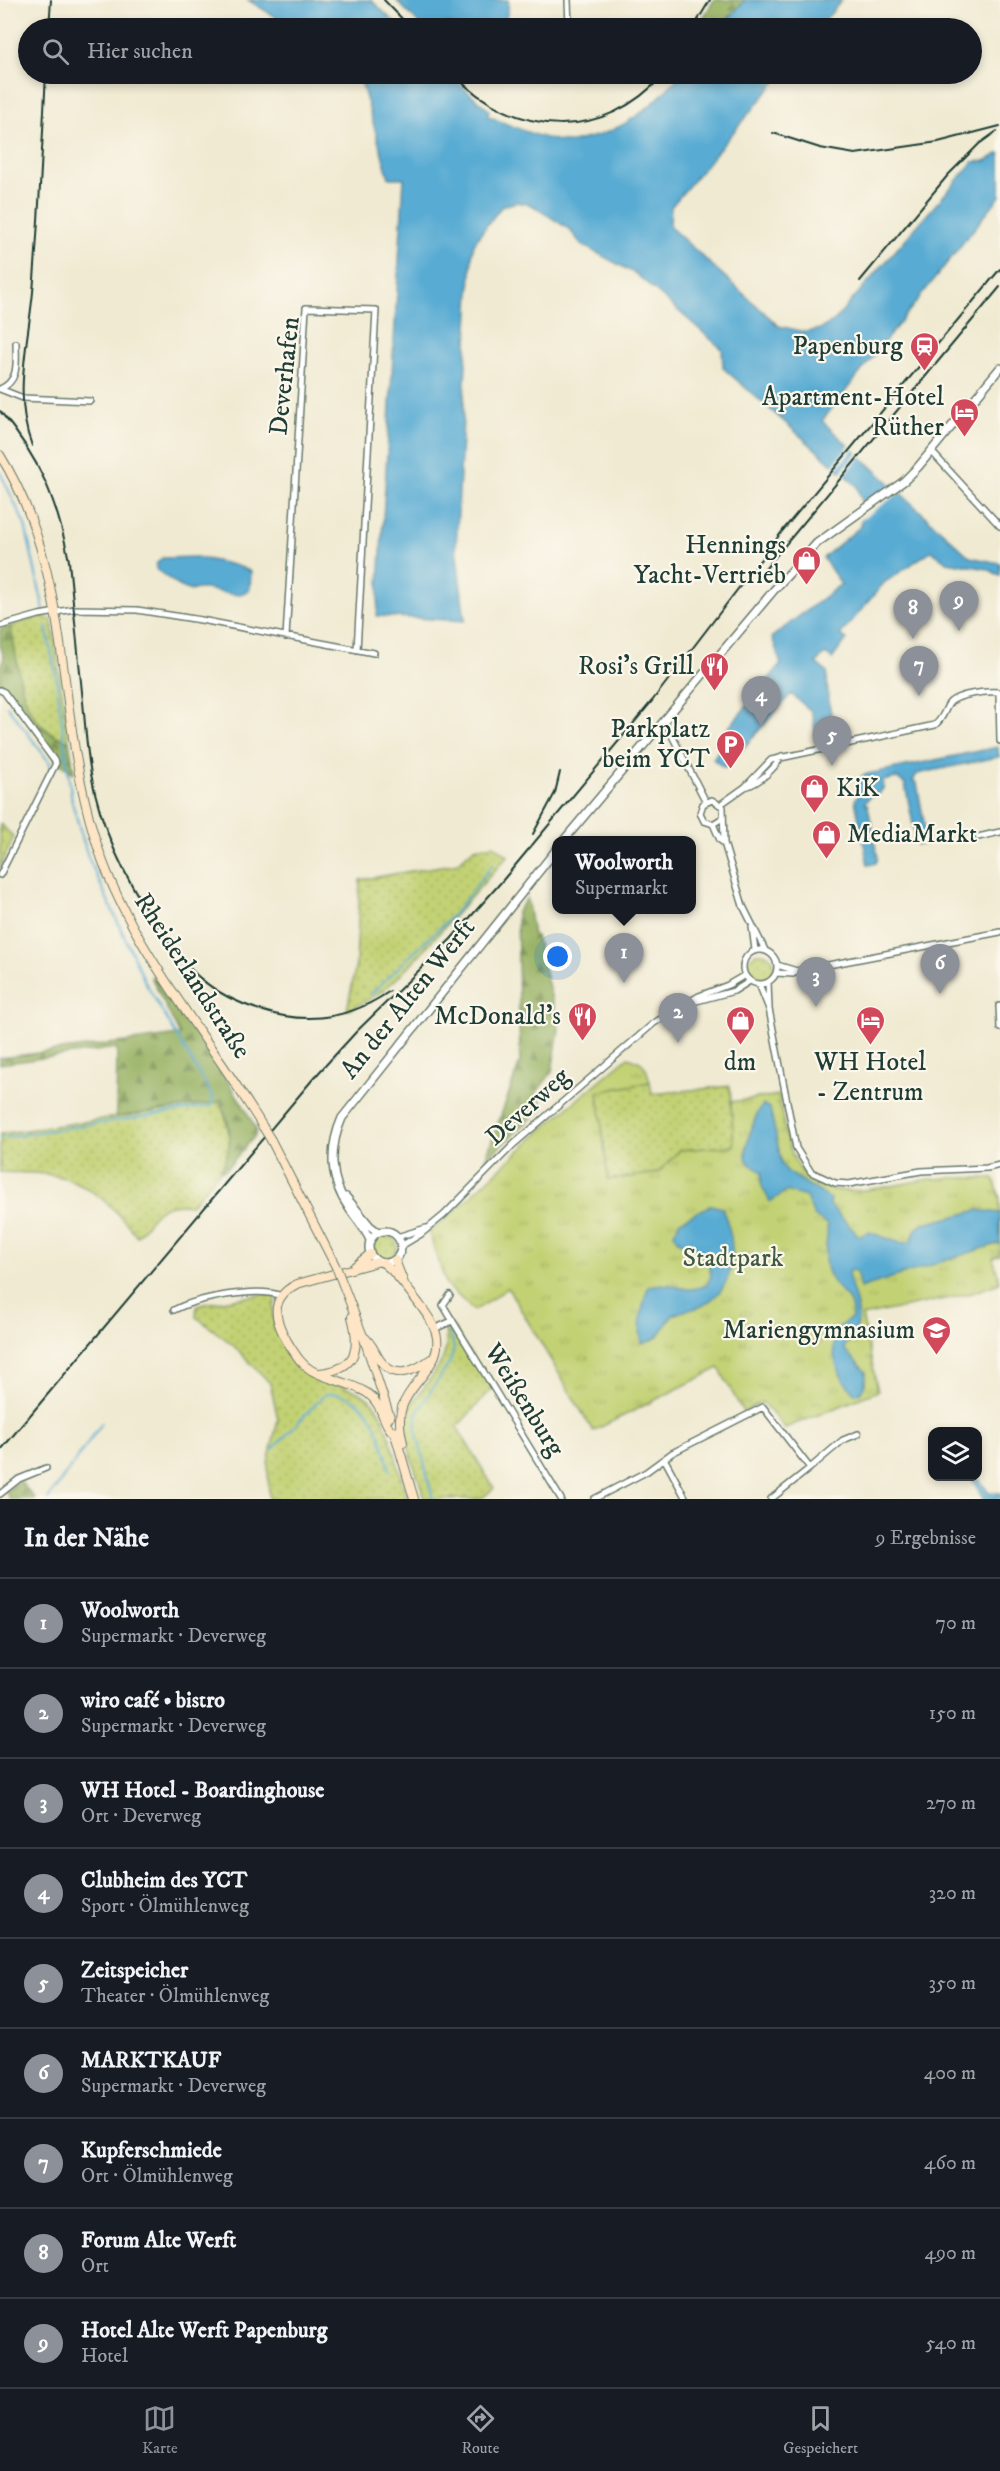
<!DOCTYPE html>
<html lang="de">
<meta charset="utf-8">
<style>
body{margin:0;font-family:"IM FELL DW Pica",serif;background:#242831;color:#f1f3f6}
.controls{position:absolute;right:18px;bottom:18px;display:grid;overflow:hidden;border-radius:12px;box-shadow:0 3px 9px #0003}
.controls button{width:54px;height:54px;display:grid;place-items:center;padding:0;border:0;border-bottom:2px solid #363941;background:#171b24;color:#f1f3f6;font:30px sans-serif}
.you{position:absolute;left:558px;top:957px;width:21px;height:21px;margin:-15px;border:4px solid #fff;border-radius:50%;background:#1a73e8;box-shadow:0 0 0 9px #1a73e833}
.badge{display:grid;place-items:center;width:39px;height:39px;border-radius:50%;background:#8c9099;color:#fff;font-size:20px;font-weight:700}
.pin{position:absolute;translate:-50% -50px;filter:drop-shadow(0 2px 3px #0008)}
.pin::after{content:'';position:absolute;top:32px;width:21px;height:18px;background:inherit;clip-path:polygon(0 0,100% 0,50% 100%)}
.popup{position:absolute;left:552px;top:836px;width:144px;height:78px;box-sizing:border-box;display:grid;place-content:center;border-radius:12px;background:#171b24;filter:drop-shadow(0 2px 4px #0005);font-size:20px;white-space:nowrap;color:#9ea1a6}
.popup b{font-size:22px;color:#f1f3f6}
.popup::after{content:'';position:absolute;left:50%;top:100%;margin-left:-12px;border:12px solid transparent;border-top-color:#171b24}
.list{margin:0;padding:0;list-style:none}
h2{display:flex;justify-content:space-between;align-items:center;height:78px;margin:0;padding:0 24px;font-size:26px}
h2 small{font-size:20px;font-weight:400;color:#9ea1a6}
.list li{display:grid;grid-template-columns:39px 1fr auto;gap:18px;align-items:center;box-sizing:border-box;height:90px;padding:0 24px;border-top:2px solid #363941}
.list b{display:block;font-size:22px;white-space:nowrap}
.list p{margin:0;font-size:20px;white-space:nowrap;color:#9ea1a6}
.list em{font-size:20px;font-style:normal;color:#9ea1a6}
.icon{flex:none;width:33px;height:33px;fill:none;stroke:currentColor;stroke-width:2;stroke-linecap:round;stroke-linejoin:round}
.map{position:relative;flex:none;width:1000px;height:1499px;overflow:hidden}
.search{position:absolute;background:#171b24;box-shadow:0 3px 9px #0003;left:18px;right:18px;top:18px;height:66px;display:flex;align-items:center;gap:15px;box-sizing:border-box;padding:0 21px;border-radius:33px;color:#9ea1a6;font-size:22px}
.sheet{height:888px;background:#171b24}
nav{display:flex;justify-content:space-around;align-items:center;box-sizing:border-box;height:84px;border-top:2px solid #363941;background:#171b24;font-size:16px;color:#9ea1a6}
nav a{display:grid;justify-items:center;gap:3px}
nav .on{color:#8c9099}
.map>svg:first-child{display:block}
</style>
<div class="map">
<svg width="1000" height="1499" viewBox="0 0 1000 1499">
<defs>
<pattern id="grass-dots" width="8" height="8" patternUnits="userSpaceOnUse" patternTransform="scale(1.5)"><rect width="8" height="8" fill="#c2d173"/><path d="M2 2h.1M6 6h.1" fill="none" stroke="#a6b464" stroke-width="1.8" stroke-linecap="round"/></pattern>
<pattern id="forest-firs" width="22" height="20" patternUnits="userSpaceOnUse" patternTransform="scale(1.5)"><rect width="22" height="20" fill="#99b365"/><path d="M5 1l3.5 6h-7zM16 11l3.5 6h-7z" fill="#7c9354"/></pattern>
<pattern id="park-tufts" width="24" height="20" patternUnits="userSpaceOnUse" patternTransform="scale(1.5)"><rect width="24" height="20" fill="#c2d173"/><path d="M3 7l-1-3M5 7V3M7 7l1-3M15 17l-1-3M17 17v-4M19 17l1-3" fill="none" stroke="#a6b464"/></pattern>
</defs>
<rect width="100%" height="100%" fill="#fbf7ec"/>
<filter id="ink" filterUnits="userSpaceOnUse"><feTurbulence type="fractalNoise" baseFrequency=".0167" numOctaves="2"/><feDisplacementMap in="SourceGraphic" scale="12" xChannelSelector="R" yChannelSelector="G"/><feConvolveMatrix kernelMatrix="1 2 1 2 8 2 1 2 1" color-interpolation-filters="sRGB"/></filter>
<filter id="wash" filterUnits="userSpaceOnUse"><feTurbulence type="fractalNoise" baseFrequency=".008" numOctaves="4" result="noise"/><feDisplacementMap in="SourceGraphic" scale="24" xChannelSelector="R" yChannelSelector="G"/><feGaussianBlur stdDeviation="1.35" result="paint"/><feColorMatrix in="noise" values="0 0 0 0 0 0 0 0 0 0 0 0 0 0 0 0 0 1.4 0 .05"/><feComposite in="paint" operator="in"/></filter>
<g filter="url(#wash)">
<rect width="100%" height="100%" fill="#f0ead2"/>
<path fill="url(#grass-dots)" stroke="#708754" stroke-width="1.5" d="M38,617H46L52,621L69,741C18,727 18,669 10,626Z
M0,824L14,837L0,868Z
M494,845L508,856C481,885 455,916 428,945C404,972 382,998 347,1010L356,965L360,880L458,863L474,848Z
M748 966a13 13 0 1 1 26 0a13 13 0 1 1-26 0Z
M650,1082L652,1094L730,1086L734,1146L680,1150L658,1173L608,1180L598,1092Z
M220,1102C241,1155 225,1166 191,1205C159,1201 156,1214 137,1236C115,1208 88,1181 52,1175C35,1172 17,1173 0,1172V1134Z
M373 1247a12 12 0 1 1 24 0a12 12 0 1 1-24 0Z
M264,1294L272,1295L276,1298C270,1317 274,1329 285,1345C292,1355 297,1367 308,1373C329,1385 357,1385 374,1404C389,1421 400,1476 407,1499H269L268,1463L278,1419L270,1383L232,1344L196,1317L197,1306L204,1304Z
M452,1326L493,1388L457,1427L494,1488L481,1499H425C417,1472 400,1438 408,1410C422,1384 456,1360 444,1327Z"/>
<path fill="url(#forest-firs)" stroke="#5c784c" stroke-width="1.5" d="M714,0H745L720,28H697Z
M10,626C22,669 15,726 69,741L74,773L59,763L4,690L0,688V666L4,658L0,645V629Z
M527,898L533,935L536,936L559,1028L552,1072L536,1093L544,1107L485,1160L520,1062L517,912Z
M158,974L243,1105L257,1131L254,1137L225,1170L221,1171C233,1138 234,1135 220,1102L116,1117L117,1048L0,1064V1058L180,1035L151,977Z
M20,1481L35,1499H9L6,1491Z"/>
<path fill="url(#park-tufts)" stroke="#708754" stroke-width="1.5" d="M628,1057C645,1062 646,1066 650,1082L598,1092L608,1180L658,1173L680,1150L734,1146L731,1102L779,1095C783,1121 786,1149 801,1170C830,1209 894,1182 933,1179C953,1177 974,1178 994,1178L1000,1199V1255L993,1258L1000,1283L969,1294L862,1316L878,1391L785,1428L762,1402L743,1412L719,1368L593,1431L508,1288L474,1311L446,1284L429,1232L446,1219L547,1125Z"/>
<path fill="#58abd3" stroke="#3c7484" stroke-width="1.5" d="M248,0H371L401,28H293Z
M396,0H508C510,11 506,20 499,28H456L454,24L448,23L440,28H423Z
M745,0H842L819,28H720Z
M359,74H448L489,110L488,116C512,126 540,139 566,142C572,143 579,140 584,139C625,131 655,104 681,74H782L671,207L670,227L779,326L805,332L820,329L833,322L973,162L985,161L1000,153V196L822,421L970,557L1000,563V576L988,569L947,562L931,551L884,583L840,635L847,639L832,659L825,654L816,663L827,672L828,699L836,735L817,738L811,711L791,694L727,767H723L713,759L720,748L716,743L781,664L772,637L841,584L823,558L861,526L862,502L857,486L723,368L722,349L636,274L582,245L569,229L532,205L517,202L502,206L484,229L474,244L472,255L456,547L465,621L377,616L404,178H389Z
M197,557C212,561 240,564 251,572L250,589C232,604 211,582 191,591L179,586L156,569V564L162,558Z
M998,747L999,757L917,774L913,781L917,783L927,839L925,844L917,845L905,784L897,778L882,781L884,787L878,795L870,796L865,803L868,806L878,858L876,863L868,865L855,800L860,791L858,782L863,775Z
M763,1105L770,1108L782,1165L788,1172L831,1199L830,1205L859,1236L870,1232L900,1243L911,1242L916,1229L921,1225L978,1210L1000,1213V1243L860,1288L856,1271L850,1270L848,1273C851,1291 863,1312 856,1329C853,1337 846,1341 844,1349L866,1372L865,1384L860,1393L856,1394C834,1377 821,1332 852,1318C853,1294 838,1294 830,1277C820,1260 829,1242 827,1225L814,1216L806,1197L786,1191L770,1202L761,1184L762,1172C755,1168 746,1164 746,1155C745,1145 756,1111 763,1105Z
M711,1205L722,1208C737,1243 740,1285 702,1306C694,1310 683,1310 675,1314C662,1322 666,1340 642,1343C637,1326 643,1304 648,1287C661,1281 673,1286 687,1289C693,1290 701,1287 707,1285L711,1275C709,1268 707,1257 702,1252C692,1242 679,1249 674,1233L680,1221Z
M971,1477H977L989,1493H1000V1499H983Z"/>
<path fill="#f0ead2" d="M851,444L855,447L835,470L831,467Z
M859,451L862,454L843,477L839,474Z
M894,484L902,491L858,522L859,508Z"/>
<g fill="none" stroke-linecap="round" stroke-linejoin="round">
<path stroke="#58abd3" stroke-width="2" d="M0,472L25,525L44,610
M7,706L50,763V769
M371,994L455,913L493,864
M0,1138L212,1106L213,1097L146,984L88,857L72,802L56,676L46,626
M273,1449L324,1395C333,1392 338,1394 347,1397C378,1409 381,1441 390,1470
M48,1499L102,1423
M433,1499L415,1425L418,1411L450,1362L454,1348L449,1329"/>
</g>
</g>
<g filter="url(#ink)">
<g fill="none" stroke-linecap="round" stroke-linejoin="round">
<defs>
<path id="minor" d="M568,0L569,27
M0,389L23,398L90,401
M0,389C20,381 16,361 16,343
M931,451L1000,526
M0,626L39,615L74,609L137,610L201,620L374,653
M286,637L306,308L376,310L357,650
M0,690L4,692L56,763L0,875
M664,720L706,802
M745,787C760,783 774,769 782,756
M721,804L745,787L771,760L935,725C943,718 943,714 948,705C954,694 987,691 999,692L1000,741
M721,819L713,824L704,821L700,813L703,804L712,800L723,807L724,843L743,906L765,950
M713,824L720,840L724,843
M978,837L1000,832
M752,927L755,950
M743 967a17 17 0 1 1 34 0a17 17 0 1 1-34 0Z
M777,965L797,971
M776,973L793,974L797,971L1000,932
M768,982L769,1008
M759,984L769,1009L796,1148L811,1172L835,1183L849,1184L921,1171L987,1168L1000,1165
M693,1002L734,991L750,981
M999,1006L1000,1028
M397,1237L426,1228
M401,1246L421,1234L444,1215L514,1144L654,1023L699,996L728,985L745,975
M450,1295L443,1305L561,1499
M174,1310C197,1298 258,1286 282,1296
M434,1329L452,1321
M665,1460L686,1499
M0,1494L19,1479L46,1468
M594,1499L646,1472L672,1453L763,1407L810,1468L843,1440L858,1434
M771,1499L810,1468"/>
<path id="tertiary" d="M564,840L774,590L817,543L904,481L918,467L1000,368
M346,1197L370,1226L378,1232
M369 1247a16 16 0 1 1 32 0a16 16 0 1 1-32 0Z
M370,1240C365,1228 356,1219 349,1208C329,1180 329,1148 342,1118L556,850"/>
<path id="secondary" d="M0,455C73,573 55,707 94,835C126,944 205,1031 263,1127
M271,1140L337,1269
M395,1260L405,1286
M377,1262L297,1284C267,1299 275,1322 290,1346C296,1355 301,1364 311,1370C328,1380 350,1382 367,1393C384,1405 382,1425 395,1434
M383,1263C394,1270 409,1291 417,1301C425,1312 435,1324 437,1338C441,1365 410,1383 402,1407C398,1419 400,1431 403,1443
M355,1266L370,1254
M340,1277L363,1336L390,1417
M363,1336C372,1343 374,1351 380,1360C394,1381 415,1371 431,1359
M318,1373C356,1370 361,1350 352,1317
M394,1431L414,1499"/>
</defs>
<use href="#minor" stroke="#687a6b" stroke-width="8"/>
<use href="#tertiary" stroke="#687a6b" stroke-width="10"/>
<use href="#secondary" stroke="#687a6b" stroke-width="10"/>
<use href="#minor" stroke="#fff" stroke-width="5"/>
<use href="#tertiary" stroke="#fff" stroke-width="7"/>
<use href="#secondary" stroke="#fde5c5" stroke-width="8"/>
<path stroke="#1f3d34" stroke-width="2" d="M384,0L411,28
M49,28L51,0
M693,28L710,0
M453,74C516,138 603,143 664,74
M773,133L820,148L855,154L938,142L1000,126
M860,281L948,175L979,144L997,131
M0,411C40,459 57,500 69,561C73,605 78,649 82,692C85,719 86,747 91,774C101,829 126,881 158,927C187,970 209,994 260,1010C306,1025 350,1019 390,991
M32,446C13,397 28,343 33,292C39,220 42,146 46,74
M756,580L1000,287
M533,834L555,793L560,772
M0,1451L313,1079L357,1031L451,939L503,880L652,701L784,529L1000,269"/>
<defs>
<path id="secondary-bridge" d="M263,1127L271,1140
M337,1269L340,1277"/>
</defs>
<use href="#secondary-bridge" stroke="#687a6b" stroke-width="10" stroke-linecap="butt"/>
<use href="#secondary-bridge" stroke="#fde5c5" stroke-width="8"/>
</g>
</g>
<defs>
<symbol id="station-pin" viewBox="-11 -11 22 30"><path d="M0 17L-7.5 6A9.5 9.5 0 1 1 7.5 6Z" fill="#d1495b" stroke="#fbf7ec"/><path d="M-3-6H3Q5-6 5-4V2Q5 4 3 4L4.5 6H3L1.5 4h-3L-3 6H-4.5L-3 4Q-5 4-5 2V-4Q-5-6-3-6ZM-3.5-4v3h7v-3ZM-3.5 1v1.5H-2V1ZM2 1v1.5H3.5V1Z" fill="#fff"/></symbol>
<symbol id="hotel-pin" viewBox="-11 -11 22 30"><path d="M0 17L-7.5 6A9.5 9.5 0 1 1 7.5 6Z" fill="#d1495b" stroke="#fbf7ec"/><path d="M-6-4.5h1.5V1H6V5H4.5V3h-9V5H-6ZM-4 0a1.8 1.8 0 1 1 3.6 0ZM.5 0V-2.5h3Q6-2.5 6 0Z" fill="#fff"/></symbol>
<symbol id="shop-pin" viewBox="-11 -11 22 30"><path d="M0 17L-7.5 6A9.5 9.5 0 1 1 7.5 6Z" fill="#d1495b" stroke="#fbf7ec"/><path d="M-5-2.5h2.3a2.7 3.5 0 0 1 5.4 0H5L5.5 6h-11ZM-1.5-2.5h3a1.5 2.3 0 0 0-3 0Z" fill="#fff"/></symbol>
<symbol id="restaurant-pin" viewBox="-11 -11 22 30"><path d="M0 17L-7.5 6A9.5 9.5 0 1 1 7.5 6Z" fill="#d1495b" stroke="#fbf7ec"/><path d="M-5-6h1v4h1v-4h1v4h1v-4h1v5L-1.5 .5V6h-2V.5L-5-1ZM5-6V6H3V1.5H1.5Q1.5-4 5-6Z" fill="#fff"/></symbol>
<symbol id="parking-pin" viewBox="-11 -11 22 30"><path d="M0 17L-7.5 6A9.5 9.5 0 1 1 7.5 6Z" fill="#d1495b" stroke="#fbf7ec"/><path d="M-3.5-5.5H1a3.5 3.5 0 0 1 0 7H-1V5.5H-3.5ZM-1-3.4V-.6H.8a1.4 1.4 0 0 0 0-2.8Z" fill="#fff"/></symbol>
<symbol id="school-pin" viewBox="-11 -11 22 30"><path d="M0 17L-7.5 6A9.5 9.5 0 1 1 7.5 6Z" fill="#d1495b" stroke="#fbf7ec"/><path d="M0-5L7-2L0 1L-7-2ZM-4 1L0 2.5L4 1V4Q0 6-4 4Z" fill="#fff"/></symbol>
</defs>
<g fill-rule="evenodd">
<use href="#station-pin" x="908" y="330" width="33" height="45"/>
<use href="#hotel-pin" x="948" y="396" width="33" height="45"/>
<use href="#shop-pin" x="790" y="544" width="33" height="45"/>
<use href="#restaurant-pin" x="698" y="650" width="33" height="45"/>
<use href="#parking-pin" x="714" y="728" width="33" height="45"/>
<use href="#shop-pin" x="798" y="772" width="33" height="45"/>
<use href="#shop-pin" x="810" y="818" width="33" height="45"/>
<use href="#restaurant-pin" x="566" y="1000" width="33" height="45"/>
<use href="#shop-pin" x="724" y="1004" width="33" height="45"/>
<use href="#hotel-pin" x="854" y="1004" width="33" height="45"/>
<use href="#school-pin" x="920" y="1314" width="33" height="45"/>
</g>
<g text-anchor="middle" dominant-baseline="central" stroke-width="4.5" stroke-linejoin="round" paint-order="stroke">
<g font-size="26" fill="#1f3d34" stroke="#fbf7ec" text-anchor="end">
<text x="903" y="346">Papenburg</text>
<text x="944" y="397">Apartment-Hotel<tspan x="944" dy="30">Rüther</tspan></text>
<text x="786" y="545">Hennings<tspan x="786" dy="30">Yacht-Vertrieb</tspan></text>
<text x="694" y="666">Rosi's Grill</text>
<text x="710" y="729">Parkplatz<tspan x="710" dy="30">beim YCT</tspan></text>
<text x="836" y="788" text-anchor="start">KiK</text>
<text x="847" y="834" text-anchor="start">MediaMarkt</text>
<text x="561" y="1016">McDonald's</text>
<text x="740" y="1062" text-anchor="middle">dm</text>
<text x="870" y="1062" text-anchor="middle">WH Hotel<tspan x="870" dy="30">- Zentrum</tspan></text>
<text x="915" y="1330">Mariengymnasium</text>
</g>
<g font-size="26" fill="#1f3d34" stroke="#fbf7ec">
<text transform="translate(285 376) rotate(-84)">Deverhafen</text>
<text transform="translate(192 976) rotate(57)">Rheiderlandstraße</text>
<text transform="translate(408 999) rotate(-51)">An der Alten Werft</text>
<text transform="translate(528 1107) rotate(-42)">Deverweg</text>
<text transform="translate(524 1400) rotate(58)">Weißenburg</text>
</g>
<g font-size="26" fill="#405b41" stroke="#fbf7ec">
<text x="733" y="1258">Stadtpark</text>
</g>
</g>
</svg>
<div class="controls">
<button><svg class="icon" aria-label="layers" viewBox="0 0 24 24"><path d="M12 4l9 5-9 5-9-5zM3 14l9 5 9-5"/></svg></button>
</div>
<div class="you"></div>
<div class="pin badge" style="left:624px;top:983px">1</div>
<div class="popup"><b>Woolworth</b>Supermarkt</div>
<div class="pin badge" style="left:678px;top:1043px">2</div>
<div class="pin badge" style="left:816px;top:1007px">3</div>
<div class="pin badge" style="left:761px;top:726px">4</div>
<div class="pin badge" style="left:832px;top:766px">5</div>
<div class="pin badge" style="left:940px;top:994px">6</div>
<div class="pin badge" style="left:919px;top:696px">7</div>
<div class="pin badge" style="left:913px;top:639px">8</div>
<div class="pin badge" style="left:959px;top:631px">9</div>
<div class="search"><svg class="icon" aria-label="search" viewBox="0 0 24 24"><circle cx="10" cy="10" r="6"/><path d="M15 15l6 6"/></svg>Hier suchen</div>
</div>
<section class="sheet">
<h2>In der Nähe<small>9 Ergebnisse</small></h2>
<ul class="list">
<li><span class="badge">1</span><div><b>Woolworth</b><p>Supermarkt · Deverweg</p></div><em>70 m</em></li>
<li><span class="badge">2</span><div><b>wiro café • bistro</b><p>Supermarkt · Deverweg</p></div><em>150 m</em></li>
<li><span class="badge">3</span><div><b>WH Hotel - Boardinghouse</b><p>Ort · Deverweg</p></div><em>270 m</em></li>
<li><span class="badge">4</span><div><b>Clubheim des YCT</b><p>Sport · Ölmühlenweg</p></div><em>320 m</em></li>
<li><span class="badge">5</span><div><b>Zeitspeicher</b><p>Theater · Ölmühlenweg</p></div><em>350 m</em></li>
<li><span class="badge">6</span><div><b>MARKTKAUF</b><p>Supermarkt · Deverweg</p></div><em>400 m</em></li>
<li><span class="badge">7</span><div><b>Kupferschmiede</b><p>Ort · Ölmühlenweg</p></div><em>460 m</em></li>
<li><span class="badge">8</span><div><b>Forum Alte Werft</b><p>Ort</p></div><em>490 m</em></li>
<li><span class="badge">9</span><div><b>Hotel Alte Werft Papenburg</b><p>Hotel</p></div><em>540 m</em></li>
</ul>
</section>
<nav>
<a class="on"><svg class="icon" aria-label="map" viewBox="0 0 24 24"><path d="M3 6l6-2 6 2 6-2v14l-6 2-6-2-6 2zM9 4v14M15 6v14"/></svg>Karte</a>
<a><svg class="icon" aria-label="directions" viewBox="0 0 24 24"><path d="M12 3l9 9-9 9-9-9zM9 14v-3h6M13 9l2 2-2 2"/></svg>Route</a>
<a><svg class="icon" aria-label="saved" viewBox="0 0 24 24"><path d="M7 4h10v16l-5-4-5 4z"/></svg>Gespeichert</a>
</nav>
